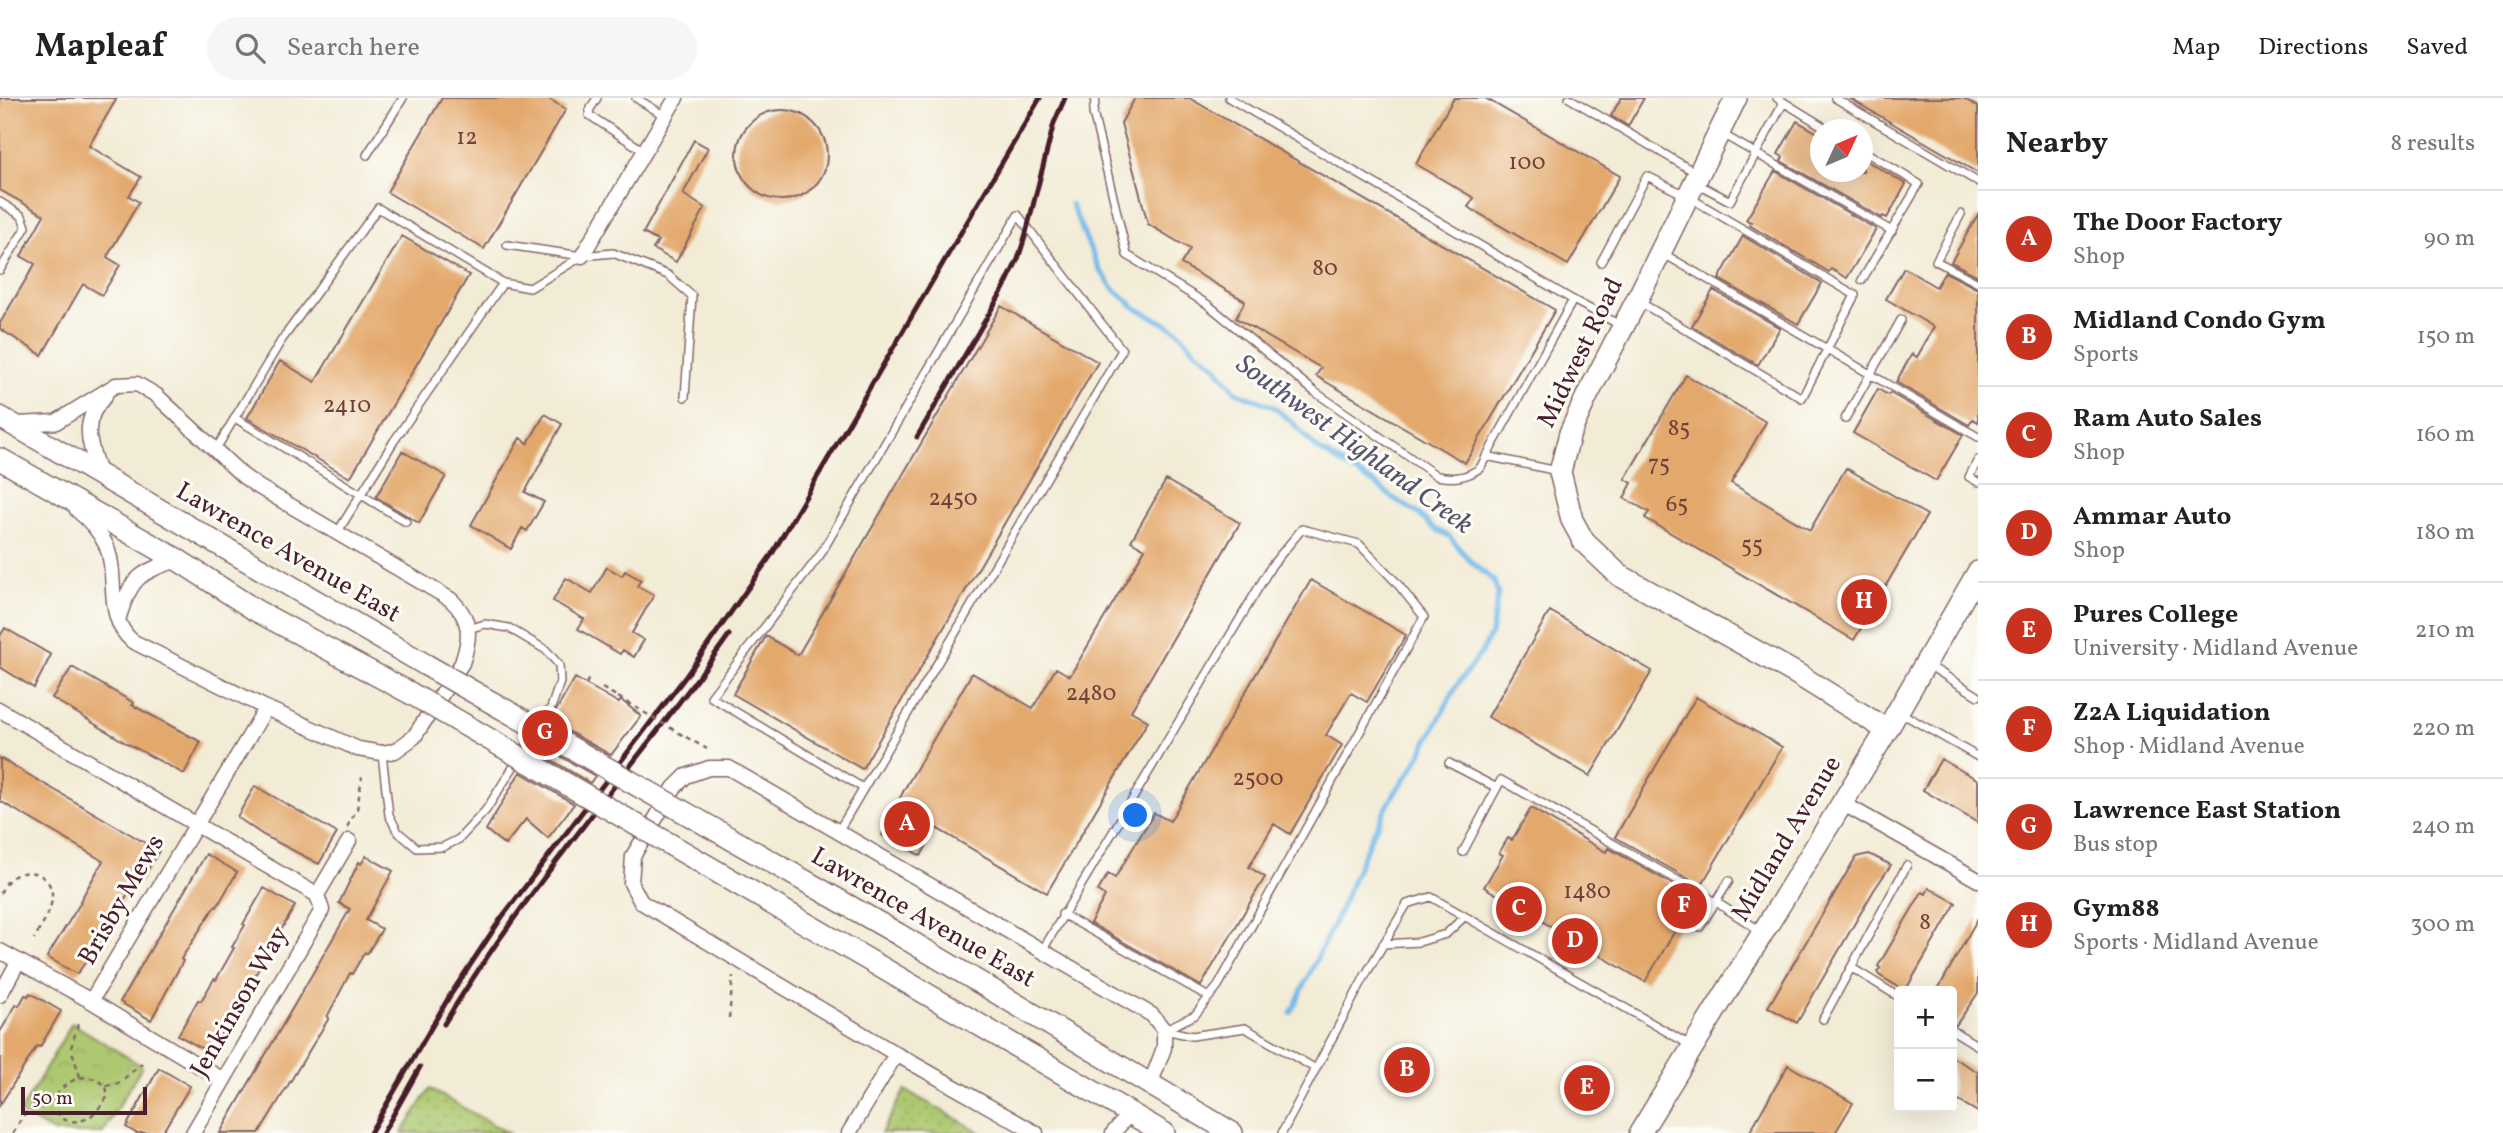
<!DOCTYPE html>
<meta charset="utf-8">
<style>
body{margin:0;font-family:Vollkorn,serif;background:#f6f6f6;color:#222}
.controls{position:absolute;right:21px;bottom:21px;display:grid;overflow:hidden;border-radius:7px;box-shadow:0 7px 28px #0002}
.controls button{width:63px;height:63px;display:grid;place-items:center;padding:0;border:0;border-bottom:2px solid #e0e0e0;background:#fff;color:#222;font:35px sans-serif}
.compass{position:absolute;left:1810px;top:21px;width:63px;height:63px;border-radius:50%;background:#fff;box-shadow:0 7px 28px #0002;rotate:46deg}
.scale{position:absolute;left:21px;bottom:18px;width:126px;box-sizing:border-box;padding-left:7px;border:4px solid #4a1f2b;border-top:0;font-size:19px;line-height:24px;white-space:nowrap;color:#4a1f2b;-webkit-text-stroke:5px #fdfcf7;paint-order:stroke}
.you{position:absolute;left:1136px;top:718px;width:24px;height:24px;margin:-18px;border:5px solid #fff;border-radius:50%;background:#1a73e8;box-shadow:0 0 0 10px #1a73e833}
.badge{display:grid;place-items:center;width:46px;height:46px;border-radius:50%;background:#c8321e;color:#fff;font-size:23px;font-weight:700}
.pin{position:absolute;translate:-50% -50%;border:4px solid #fff;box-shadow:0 2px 7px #0006}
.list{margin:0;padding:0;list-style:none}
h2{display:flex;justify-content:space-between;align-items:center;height:91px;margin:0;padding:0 28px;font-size:30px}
h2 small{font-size:23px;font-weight:400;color:#767676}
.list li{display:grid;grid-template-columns:46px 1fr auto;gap:21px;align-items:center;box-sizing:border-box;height:98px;padding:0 28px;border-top:2px solid #e0e0e0}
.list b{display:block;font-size:26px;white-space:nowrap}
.list p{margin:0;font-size:23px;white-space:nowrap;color:#767676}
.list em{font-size:23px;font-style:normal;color:#767676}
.icon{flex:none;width:38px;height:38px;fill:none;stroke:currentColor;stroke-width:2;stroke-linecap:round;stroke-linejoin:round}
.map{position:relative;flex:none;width:1978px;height:1035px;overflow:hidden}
header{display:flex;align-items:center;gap:42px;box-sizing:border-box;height:98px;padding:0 35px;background:#fff;border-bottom:2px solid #e0e0e0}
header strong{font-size:33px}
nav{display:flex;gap:38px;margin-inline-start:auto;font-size:24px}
.search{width:490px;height:63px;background:#f6f6f6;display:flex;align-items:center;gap:18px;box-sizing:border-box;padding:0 24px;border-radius:38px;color:#767676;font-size:26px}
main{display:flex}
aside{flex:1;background:#fff}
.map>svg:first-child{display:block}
</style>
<header>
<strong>Mapleaf</strong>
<div class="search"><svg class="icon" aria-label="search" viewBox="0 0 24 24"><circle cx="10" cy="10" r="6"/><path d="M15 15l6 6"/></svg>Search here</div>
<nav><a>Map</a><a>Directions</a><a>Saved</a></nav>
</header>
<main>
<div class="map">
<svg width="1978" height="1035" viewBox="0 0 1978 1035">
<defs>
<pattern id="grass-dots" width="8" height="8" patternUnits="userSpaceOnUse" patternTransform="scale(1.75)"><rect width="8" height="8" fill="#acc86f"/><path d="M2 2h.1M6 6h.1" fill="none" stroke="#96ab60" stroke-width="1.8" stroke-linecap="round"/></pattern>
<pattern id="park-crowns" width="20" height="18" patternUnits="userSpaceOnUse" patternTransform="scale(1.75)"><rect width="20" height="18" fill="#acc86f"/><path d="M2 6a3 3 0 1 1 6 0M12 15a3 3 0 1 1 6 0" fill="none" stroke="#96ab60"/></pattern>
</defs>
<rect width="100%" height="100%" fill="#fdfcf7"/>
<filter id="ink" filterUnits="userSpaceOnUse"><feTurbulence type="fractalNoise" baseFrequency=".0143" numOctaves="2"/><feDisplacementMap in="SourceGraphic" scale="14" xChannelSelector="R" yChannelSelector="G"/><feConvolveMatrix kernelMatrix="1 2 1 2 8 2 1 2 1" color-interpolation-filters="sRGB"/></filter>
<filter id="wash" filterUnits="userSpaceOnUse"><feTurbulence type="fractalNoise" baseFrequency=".00686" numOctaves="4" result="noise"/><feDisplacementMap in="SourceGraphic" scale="28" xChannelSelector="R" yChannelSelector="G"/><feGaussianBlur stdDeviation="1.57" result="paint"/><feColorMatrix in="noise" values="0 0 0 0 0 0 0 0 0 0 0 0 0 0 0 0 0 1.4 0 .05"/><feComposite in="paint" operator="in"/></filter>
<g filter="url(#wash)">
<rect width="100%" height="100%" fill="#f2ebd5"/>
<path fill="url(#grass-dots)" stroke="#7b744d" stroke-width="2" d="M430,991L508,1035H402Z
M905,992L982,1035H881Z"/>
<path fill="url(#park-crowns)" stroke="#7b744d" stroke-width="2" d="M72,925L142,968L103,1035H55L20,1015Z"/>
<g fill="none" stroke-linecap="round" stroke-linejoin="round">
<path stroke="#71bae9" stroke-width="5" d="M1071,106L1099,171L1113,190L1136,210L1177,232L1196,253L1214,266L1236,294L1272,308L1292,324L1316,350L1377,387L1393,400L1419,416L1433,430L1449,438L1471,464L1494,483L1498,496L1491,536L1481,555L1457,587L1413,670L1394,696L1372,737L1339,814L1291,915"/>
</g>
<g id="blocks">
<path fill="#e3a86c" d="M0,0H117L89,48L141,79L129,98L139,104L107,159L120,167L102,197L83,186L42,257L0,231V225L35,166L21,158L44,117L0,92Z
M442,0H547L566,11L484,151L387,94Z
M1135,0H1189L1555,212L1465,365L1316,278L1321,270L1236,220L1245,203L1181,166L1190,151L1148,126L1121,25Z
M1454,0H1485L1620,78L1568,167L1468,109L1474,100L1416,66Z
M1621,0H1644L1628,28L1611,18Z
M1849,0H1963L1978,9V75Z
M737 57a45 45 0 1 1 90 0a45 45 0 1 1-90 0Z
M1797,23L1821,37V74H1863V61L1906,86L1887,120L1883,118L1882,120L1781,63L1783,59L1778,56Z
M694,42L708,50L683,96L705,110L676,164L653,151L658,143L643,135Z
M1775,73L1876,131L1847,180L1831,171L1829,174L1749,127L1751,124L1746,122Z
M1978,116V178L1951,164Z
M402,138L469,177L350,380L247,320L280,263L315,284Z
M1743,138L1822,185L1798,226L1719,181Z
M1904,170L1936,189L1945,174L1978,191V324L1973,321L1969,327L1896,284L1912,256L1917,259L1934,229L1886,201Z
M1713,192L1780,230L1758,267L1692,228Z
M1001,208L1098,264L862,671L733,596L766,538L798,557Z
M1686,277L1766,324L1731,385L1778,413L1810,432L1846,370L1927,417L1854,542L1645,420L1649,414L1624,400L1632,385L1625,381Z
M1878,291L1888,297L1890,295L1963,337L1936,383L1853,335Z
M545,316L562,326L525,394L544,404L527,433L522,430L511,451L471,427L520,340L528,345Z
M402,353L446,378L419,425L376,399Z
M1166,382L1240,425L1131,613L1148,623L1047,795L936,730L921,758L882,737L904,692L972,575L1033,610L1056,570L1070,578L1145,451L1131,443Z
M607,469L622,478L625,473L641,482L637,488L654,497L632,535L644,542L634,559L623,552L620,556L578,531L584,521L553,503L566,480L592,495Z
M1311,482L1406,537L1367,604L1351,595L1326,637L1342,647L1290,736L1274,726L1249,769L1265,779L1201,888L1090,825L1105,798L1098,793L1108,776L1115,780L1154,715L1170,723Z
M1550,513L1652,573L1590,678L1488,619Z
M5,530L51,557L34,590L0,569V538Z
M72,569L134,605L132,607L201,644L184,676L126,645L52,600Z
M575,580L619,605L621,602L641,618L611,657L550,623Z
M1696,599L1782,649L1701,788L1615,739Z
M537,645L595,678L590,685L533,651Z
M0,660L159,753L140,785L136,782L95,851L77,876L47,859L81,804L80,803L103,763L0,703Z
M1941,661L1978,682V725L1923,692Z
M520,674L574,706L548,740L526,721L505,747L486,732Z
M255,688L337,735L319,766L263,737L237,719Z
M1531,710L1606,754L1608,750L1695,799L1645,884L1484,789L1503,757L1499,755L1508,740L1512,742Z
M206,756L237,774L217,809L215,808L181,861L183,863L151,922L120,904Z
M1869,756L1891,767L1874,792L1797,925L1768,909L1856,759Z
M366,758L393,773L366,822L382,831L367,856L365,854L352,876L350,875L327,919L329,920L259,1035H220L350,811L339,805L359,764L361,766Z
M264,790L295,808L210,955L178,937L198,902L201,903L214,881L216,882L234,850L232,849L245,827L243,826Z
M1929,790L1956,805L1905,893L1879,877L1877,874L1880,870L1878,868L1922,794L1926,796Z
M1978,820V895L1956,927L1952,926V893H1937Z
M30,895L61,913L40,949L37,948L0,1007V934L16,907L19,908L25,897L28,898Z
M1952,959L1978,974V1014L1952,999Z
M1788,967L1853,1005L1835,1035H1749Z
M159,970L190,988L162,1035H136L126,1029Z"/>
</g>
</g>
<g filter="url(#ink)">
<use href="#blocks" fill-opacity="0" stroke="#856666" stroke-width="2"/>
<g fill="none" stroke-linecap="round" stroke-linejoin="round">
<defs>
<path id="lane" d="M597,0L590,11L589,17L644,53
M636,0L665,18
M1096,0L1093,15L1127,157L1207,206L1315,294L1437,378C1454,381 1466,380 1480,370L1573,202
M1229,0L1573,202L1620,227
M1569,0L1698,76
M1777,0L1829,32
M1835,0L1978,84
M1722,36L1892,133
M367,57L403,0
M1696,85L1730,103L1784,4
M0,104L22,118L26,129L0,172
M1961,116L1936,163L1978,185
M507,147L582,158L613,155L668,177L692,198L685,299
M1664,156L1978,339
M1601,164L1647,78L1687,98L1855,197L1802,300L1638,203
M1862,182L1919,86L1862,52
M503,185L530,190L581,159
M235,320L406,424
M1845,321L1901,222
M216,351L281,243L378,110L503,185L394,343L337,435
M1486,358L1558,373
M1978,362L1969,379L1978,384
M1928,567L1978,598
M1901,615L1978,659
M382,656L389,717L398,734L417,750L443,749L459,741L486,712L551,610L560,584L559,567L546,552L509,530L485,526L468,531
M1449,665L1497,690
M838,733L845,722L1122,252L1018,117L820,457L711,599L863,690
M1463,754L1501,682L1716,804L1762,834
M1062,816L1209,899
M1700,829L1729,783
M1383,846L1419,844L1446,836L1464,819
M1042,853L1272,467L1302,431L1359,446L1396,484L1424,519L1218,888L1195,917L1164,932
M1852,870L1899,899
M1823,921L1907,767
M1165,932L1192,938L1245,930L1316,971
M1952,932L1978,948
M1282,1035L1366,876L1407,806L1431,799L1690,947"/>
<path id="street" d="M582,158L676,0
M17,326L56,324L116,287L137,286L156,297L243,378L257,388L450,501C472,521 471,538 462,565L414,639L395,653L382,655L358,651L266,610L132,543C103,517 120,476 105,445C99,433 88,421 77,412
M99,375C89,344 80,324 105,298
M119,519C131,479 140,474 178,462
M0,612L317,797L322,812L193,1035
M1842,705L1978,782
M317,797L349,743
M0,853L91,903L223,982
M0,897L18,864
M91,903L266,610
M849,1035L896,956
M1036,1035L896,956L641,804L631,785L633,758L674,690L686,678L709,670H729L1152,917L1164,932V950L1150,987
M1113,1035L1131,1014"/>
<path id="secondary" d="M1736,0L1637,202L1586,300L1570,335L1560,374L1572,422L1584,444L1619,477L1797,576L1887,632
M0,319L426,567
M0,361L178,462L255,512L410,595
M898,836L1232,1035
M879,868L1164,1035
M1640,1035L1887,632L1978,474"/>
</defs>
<use href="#lane" stroke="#856666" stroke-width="10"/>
<use href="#street" stroke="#856666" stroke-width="17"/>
<use href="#secondary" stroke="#856666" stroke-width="24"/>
<path stroke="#856666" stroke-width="2.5" stroke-dasharray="5 5" stroke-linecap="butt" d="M586,586L589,580
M602,590L618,599
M686,639L707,651
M347,729L357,711L362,679
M0,795C3,791 6,784 10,781C27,767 54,776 52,801C51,813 40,830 34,841
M729,920L733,878
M78,926L71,950L80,979
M80,979L96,981L106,988L108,998C95,1017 83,1030 60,1020C49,997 61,988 80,979Z
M106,988L119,985L142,965
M13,1035C24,1016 32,1001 56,999"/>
<use href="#lane" stroke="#fff" stroke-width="7"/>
<use href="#street" stroke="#fff" stroke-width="14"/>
<use href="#secondary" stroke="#fff" stroke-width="21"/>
<path stroke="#4a1f2b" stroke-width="5" d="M917,339L1004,190L1018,161L1025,139L1054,25L1065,0
M444,926C527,788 636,668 729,537
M370,1035L449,899L502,819L686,578L772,456L1040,0
M383,1035L420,969"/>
<defs>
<path id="secondary-bridge" d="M426,567L898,836
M410,595L879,868"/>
</defs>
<use href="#secondary-bridge" stroke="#856666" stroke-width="24" stroke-linecap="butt"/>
<path stroke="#856666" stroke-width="2.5" stroke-dasharray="5 5" stroke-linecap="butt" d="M618,599L686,639"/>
<use href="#secondary-bridge" stroke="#fff" stroke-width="21"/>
</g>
</g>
<g text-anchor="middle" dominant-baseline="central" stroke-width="6" stroke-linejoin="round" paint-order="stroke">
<g font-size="23" fill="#70413b">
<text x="467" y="40">12</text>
<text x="1527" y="65">100</text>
<text x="1325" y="171">80</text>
<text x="347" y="308">2410</text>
<text x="1679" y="331">85</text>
<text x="1659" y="367">75</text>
<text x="953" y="401">2450</text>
<text x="1677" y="407">65</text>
<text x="1752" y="448">55</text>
<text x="1091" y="596">2480</text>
<text x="1258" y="681">2500</text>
<text x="1587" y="794">1480</text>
<text x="1925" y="825">8</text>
</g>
<g font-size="26" fill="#4a1f2b" stroke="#fdfcf7">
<text transform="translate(1581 255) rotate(-64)">Midwest Road</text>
<text transform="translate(288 455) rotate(30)">Lawrence Avenue East</text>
<text transform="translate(1787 741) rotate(-59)">Midland Avenue</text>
<text transform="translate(122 802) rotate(-60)">Brisby Mews</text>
<text transform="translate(923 820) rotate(30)">Lawrence Avenue East</text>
<text transform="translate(240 904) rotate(-60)">Jenkinson Way</text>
</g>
<g font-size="28" font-style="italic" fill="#58556e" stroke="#fdfcf7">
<text transform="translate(1354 347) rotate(36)">Southwest Highland Creek</text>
</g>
</g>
</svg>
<div class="controls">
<button>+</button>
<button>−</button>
</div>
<svg class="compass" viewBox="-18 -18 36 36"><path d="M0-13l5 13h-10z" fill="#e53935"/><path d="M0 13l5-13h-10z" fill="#767676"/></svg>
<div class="scale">50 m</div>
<div class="you"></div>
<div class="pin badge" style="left:907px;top:726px">A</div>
<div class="pin badge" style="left:1407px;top:972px">B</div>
<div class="pin badge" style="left:1519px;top:811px">C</div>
<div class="pin badge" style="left:1575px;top:843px">D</div>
<div class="pin badge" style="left:1587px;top:990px">E</div>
<div class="pin badge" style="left:1684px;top:808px">F</div>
<div class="pin badge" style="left:545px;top:635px">G</div>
<div class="pin badge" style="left:1864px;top:504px">H</div>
</div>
<aside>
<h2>Nearby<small>8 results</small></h2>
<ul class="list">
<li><span class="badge">A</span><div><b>The Door Factory</b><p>Shop</p></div><em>90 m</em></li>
<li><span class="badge">B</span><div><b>Midland Condo Gym</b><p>Sports</p></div><em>150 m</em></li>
<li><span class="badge">C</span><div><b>Ram Auto Sales</b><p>Shop</p></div><em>160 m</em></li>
<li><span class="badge">D</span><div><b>Ammar Auto</b><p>Shop</p></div><em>180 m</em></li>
<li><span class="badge">E</span><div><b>Pures College</b><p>University · Midland Avenue</p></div><em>210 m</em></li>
<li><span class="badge">F</span><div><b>Z2A Liquidation</b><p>Shop · Midland Avenue</p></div><em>220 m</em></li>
<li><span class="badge">G</span><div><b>Lawrence East Station</b><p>Bus stop</p></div><em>240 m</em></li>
<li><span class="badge">H</span><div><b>Gym88</b><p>Sports · Midland Avenue</p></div><em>300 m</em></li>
</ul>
</aside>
</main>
